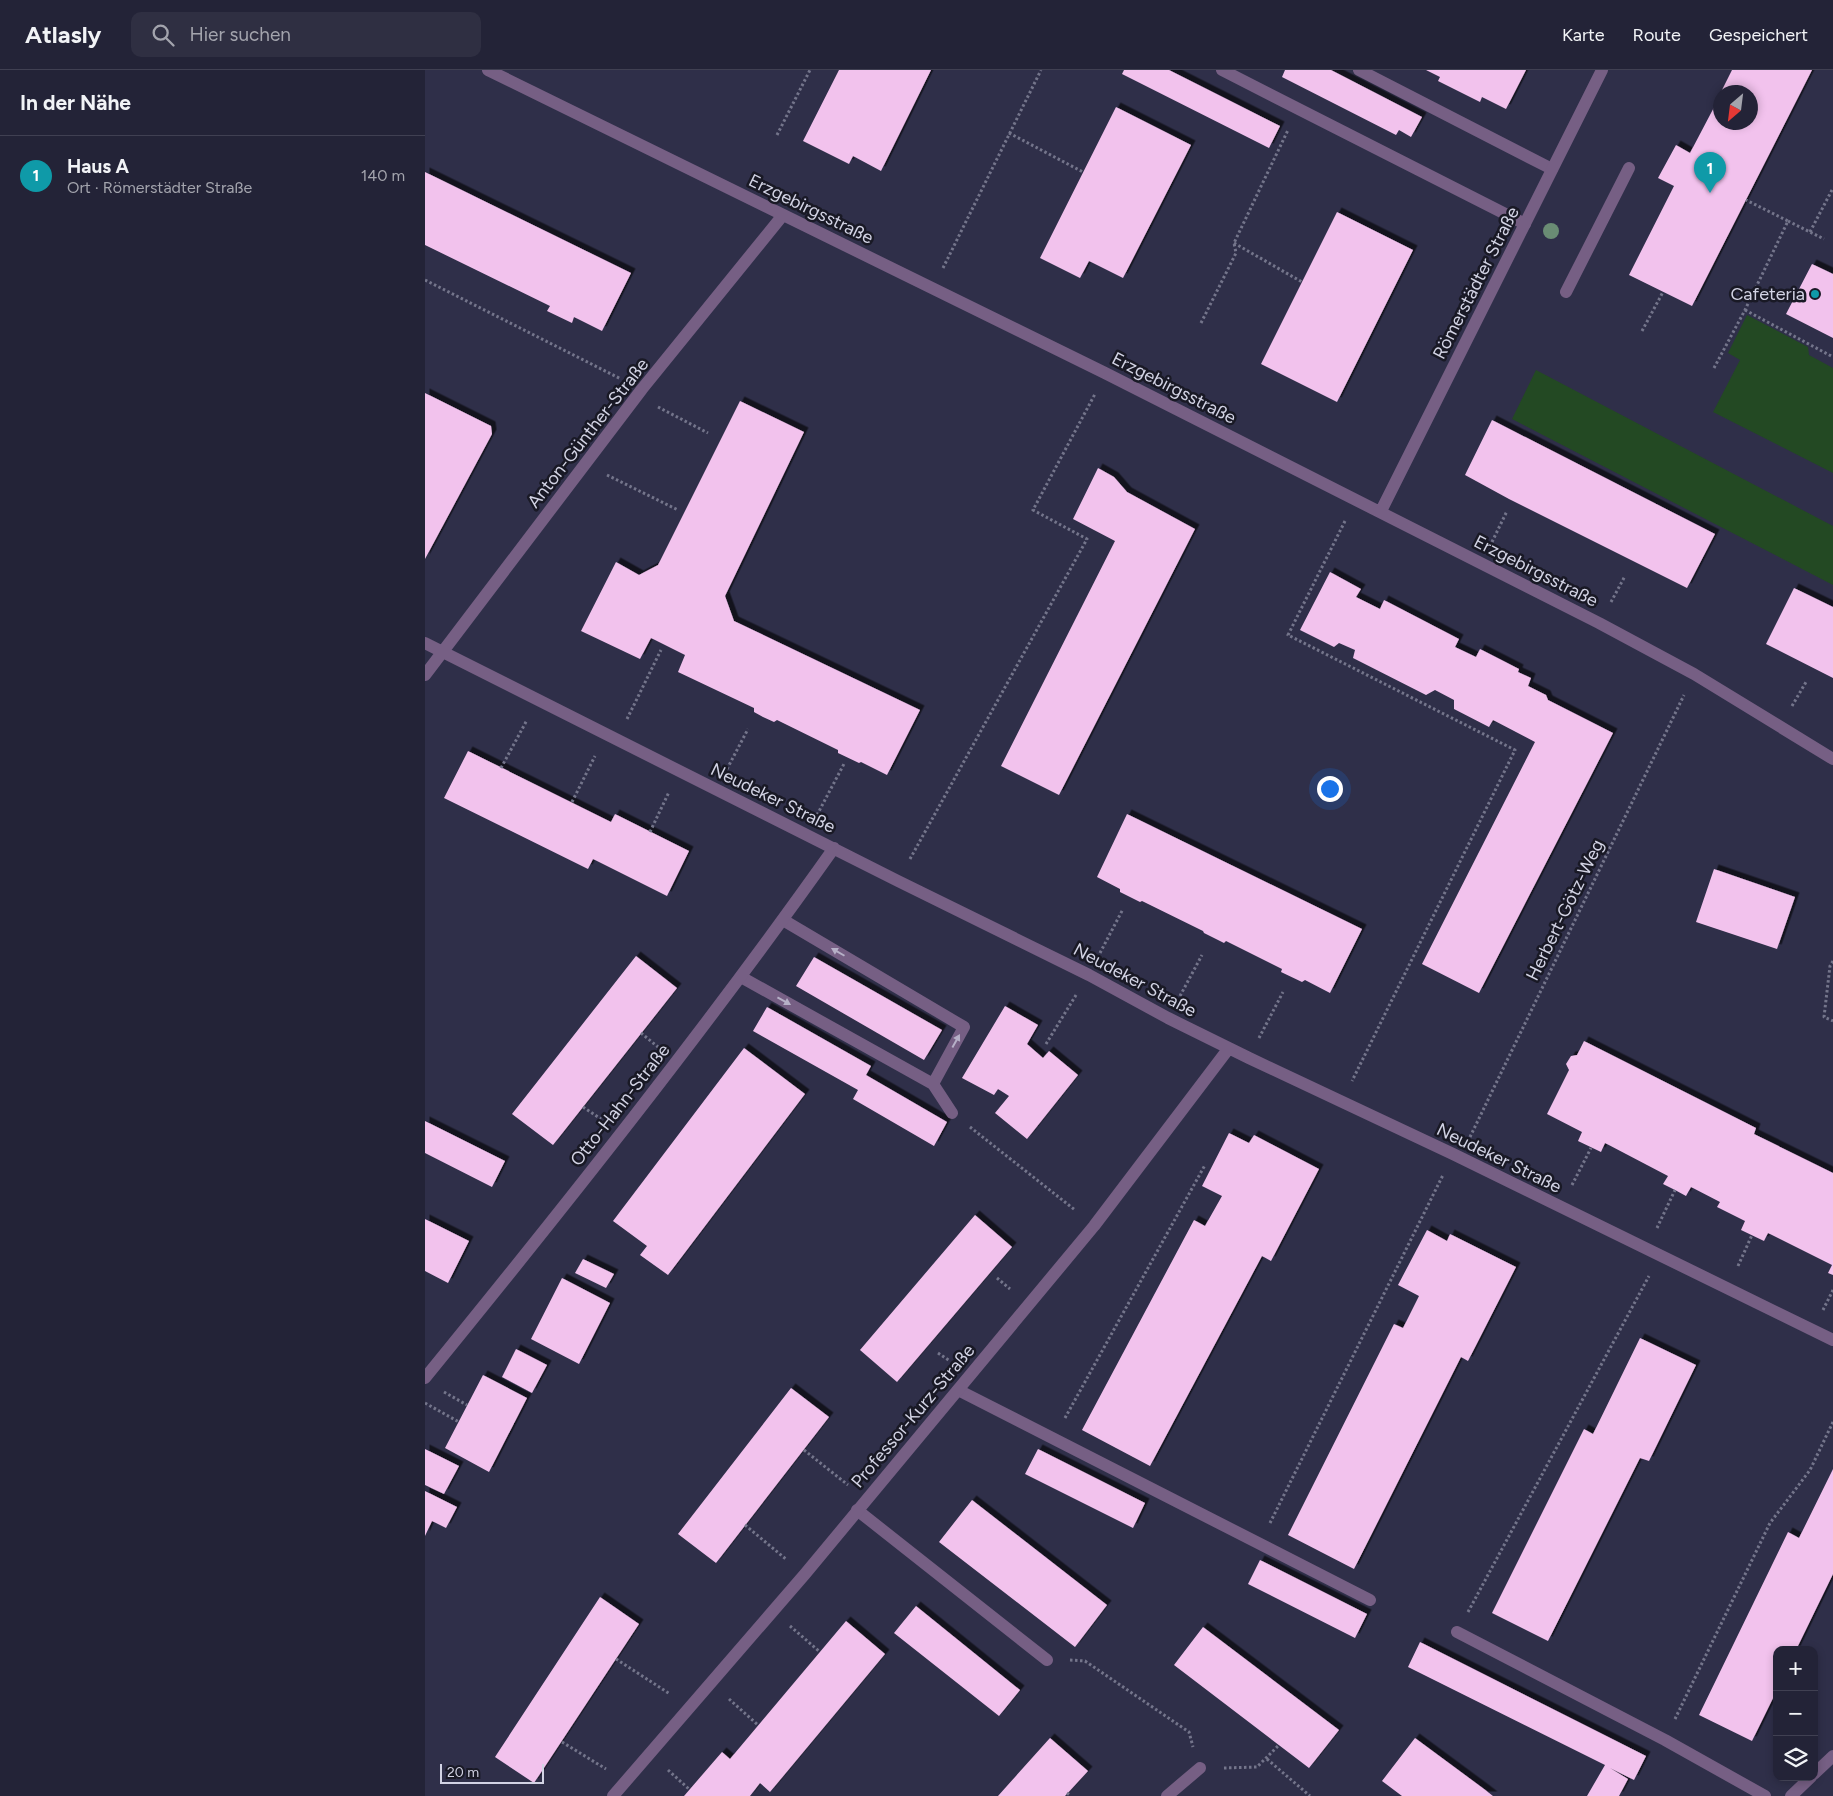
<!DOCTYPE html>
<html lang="de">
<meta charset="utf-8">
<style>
body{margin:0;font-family:Figtree,sans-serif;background:#2f2f42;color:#f1f3f6}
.controls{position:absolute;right:15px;bottom:15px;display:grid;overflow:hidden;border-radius:10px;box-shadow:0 2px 8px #0003}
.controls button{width:45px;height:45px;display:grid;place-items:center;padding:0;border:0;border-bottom:1px solid #404052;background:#232337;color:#f1f3f6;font:25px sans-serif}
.compass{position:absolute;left:1288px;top:15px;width:45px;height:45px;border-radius:50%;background:#232337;box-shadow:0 2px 8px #0003;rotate:208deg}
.scale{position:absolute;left:15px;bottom:12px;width:104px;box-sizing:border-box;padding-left:5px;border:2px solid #d2d3e4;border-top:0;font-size:14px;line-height:18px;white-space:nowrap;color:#d2d3e4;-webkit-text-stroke:4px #191925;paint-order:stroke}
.you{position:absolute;left:904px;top:718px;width:18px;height:18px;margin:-12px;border:4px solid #fff;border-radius:50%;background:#1a73e8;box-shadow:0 0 0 8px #1a73e833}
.badge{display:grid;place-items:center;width:32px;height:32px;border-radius:50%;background:#bca0f2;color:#fff;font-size:16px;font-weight:700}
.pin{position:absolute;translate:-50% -41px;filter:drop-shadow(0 1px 2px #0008)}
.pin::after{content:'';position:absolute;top:26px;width:18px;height:15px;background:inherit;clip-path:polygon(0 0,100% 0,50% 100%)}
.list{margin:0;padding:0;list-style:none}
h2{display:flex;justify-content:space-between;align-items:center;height:65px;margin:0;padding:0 20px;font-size:21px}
h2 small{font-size:16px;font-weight:400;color:#a3a4ad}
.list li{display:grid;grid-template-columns:32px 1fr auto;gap:15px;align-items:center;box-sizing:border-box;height:80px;padding:0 20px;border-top:1px solid #404052}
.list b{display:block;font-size:19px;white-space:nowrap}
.list p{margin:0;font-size:16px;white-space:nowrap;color:#a3a4ad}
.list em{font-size:16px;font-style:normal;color:#a3a4ad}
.icon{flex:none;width:28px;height:28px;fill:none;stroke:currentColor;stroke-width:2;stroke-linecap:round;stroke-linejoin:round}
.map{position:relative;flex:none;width:1408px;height:1726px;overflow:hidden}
header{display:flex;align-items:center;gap:30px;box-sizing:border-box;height:70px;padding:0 25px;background:#232337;border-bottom:1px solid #404052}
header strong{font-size:24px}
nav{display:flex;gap:28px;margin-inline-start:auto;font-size:18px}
.search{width:350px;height:45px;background:#2f2f42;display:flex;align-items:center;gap:12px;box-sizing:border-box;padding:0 18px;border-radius:10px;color:#a3a4ad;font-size:19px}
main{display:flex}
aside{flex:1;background:#232337}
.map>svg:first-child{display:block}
</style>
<header>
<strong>Atlasly</strong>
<div class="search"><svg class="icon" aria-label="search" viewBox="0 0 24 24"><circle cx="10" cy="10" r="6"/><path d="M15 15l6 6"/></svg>Hier suchen</div>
<nav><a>Karte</a><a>Route</a><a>Gespeichert</a></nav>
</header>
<main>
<aside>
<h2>In der Nähe<small></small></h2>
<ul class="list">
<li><span class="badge" style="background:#0f9aa8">1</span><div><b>Haus A</b><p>Ort · Römerstädter Straße</p></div><em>140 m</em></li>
</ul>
</aside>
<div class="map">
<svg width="1408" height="1726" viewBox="0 0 1408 1726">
<defs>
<filter id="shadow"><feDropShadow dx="4.5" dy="-4.5" stdDeviation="0" flood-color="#0009"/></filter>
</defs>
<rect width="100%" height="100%" fill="#2f2f49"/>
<path fill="#234923" d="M1322,245L1383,277L1384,285L1408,298V403L1288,342L1315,290L1303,283Z
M1111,300L1408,456V515L1087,349Z"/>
<path fill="#f2c2ed" filter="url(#shadow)" d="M414,0H506L456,101L428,86L424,94L378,71Z
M699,0H744L855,56L844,78L697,4Z
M860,0H906L997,47L986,67L974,60L971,65L857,7Z
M1001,0H1101L1081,39L1057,27L1055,32L1013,11L1015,7Z
M1307,0H1387L1267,236L1204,205L1249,116L1233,108L1251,75L1265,83L1296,24V52H1326V22H1296Z
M691,37L766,75L698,208L664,191L655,208L615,188Z
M0,102L206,203L177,261L149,247L147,253L122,241L125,236L0,175Z
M912,142L988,180L912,332L836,294Z
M1387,194L1408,204V268L1361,244Z
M0,323L66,356L67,364L0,489Z
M315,331L379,362L300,526L309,551L495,640L462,705L436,692L434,693L413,683V680L352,650L349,652L338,647L329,642V638L253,602L260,585L226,568L215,589L156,561L191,492L214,505L233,495Z
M1067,350L1290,464L1262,518L1084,429L1040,405Z
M673,398L689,407L702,422L770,459L634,725L576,696L690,471L648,449Z
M905,502L936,519L931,527L955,539L959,530L1034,569L1030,577L1051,587L1055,579L1094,599L1093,602L1106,608L1103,616L1121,625L1123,630L1188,663L1054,923L997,894L1110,672L1068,650L1064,657L1029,639V630L1010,620L1001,625L928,588L930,580L914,573L909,577L875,560Z
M1369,518L1408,537V608L1341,574Z
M43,681L186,752L190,744L264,781L242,826L168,789L163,799L19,728Z
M702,744L937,859L905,923L880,910L877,912L856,902L857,899L801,871L799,873L779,863L778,861L717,831L715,832L695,822V819L672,807Z
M1289,799L1370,827L1352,879L1271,852Z
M211,886L252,918L128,1075L87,1044Z
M389,887L517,960L499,990L371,916Z
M580,936L613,955L602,974L618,988L624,981L653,1005L602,1069L570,1043L584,1026L573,1019L569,1025L537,1008Z
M342,937L446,996L441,1005L522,1052L509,1076L428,1029L433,1020L328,961Z
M1159,971L1331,1058L1329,1064L1408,1103V1205L1403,1203L1407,1195L1343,1163L1339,1171L1316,1160L1320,1151L1292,1137L1295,1132L1266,1117L1261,1126L1250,1120L1238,1114L1243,1106L1180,1073L1176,1082L1153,1071L1157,1062L1122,1044L1144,1000L1141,994L1146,986L1152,985Z
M319,978L380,1024L243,1205L215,1185L222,1176L188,1151Z
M0,1051L80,1091L67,1117L0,1083Z
M804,1063L824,1073L829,1065L894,1099L846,1191L837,1186L725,1396L657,1360L769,1150L780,1156L797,1126L777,1116Z
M550,1145L587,1177L472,1312L435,1280Z
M0,1149L44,1171L23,1213L0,1201Z
M1002,1160L1022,1171L1025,1164L1091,1197L1043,1291L1036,1287L929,1499L863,1465L969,1254L978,1258L994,1226L973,1215Z
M158,1189L189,1204L181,1218L150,1203Z
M137,1208L185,1233L154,1294L106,1269Z
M1215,1268L1271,1295L1224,1391L1215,1388L1123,1571L1067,1543L1159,1359L1168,1364Z
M91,1279L122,1295L107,1323L77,1307Z
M58,1305L102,1328L64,1402L20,1378Z
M366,1318L404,1347L291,1493L253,1464Z
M0,1379L34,1396L19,1424L0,1415Z
M613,1379L720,1433L708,1458L600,1404Z
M1408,1399V1504L1371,1580H1352V1620L1327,1671L1274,1645L1363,1462L1374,1468Z
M0,1421L32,1437L21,1458L7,1451L0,1466Z
M547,1430L682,1535L650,1577L514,1472Z
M835,1490L942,1544L930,1568L823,1514Z
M175,1527L214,1554L109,1713L70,1687Z
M491,1536L595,1620L574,1646L469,1563Z
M421,1551L460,1584L345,1722L335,1713L325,1726H259L297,1682L305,1689Z
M778,1557L914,1660L884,1698L749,1595Z
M995,1572L1221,1686L1209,1710L1185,1698L1203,1709L1194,1726H1162L1180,1695L983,1597Z
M625,1668L663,1701L640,1726H573Z
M990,1668L1059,1719L1068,1726H977L957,1711Z"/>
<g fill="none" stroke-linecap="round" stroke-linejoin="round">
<path stroke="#74758b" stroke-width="3" stroke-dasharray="2.5 2.5" stroke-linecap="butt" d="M584,63L658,102
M352,65L385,0
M1363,151L1399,169
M1385,162L1408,118
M809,173L877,212
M518,198L616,0
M0,210L196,309
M1320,240L1408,287
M776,253L811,183L809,173L863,60
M1217,261L1238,222
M1289,298L1320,240L1363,151L1321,130
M233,337L283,363
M182,405L253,440
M920,451L863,565L1090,680L927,1011
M1067,472L1082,441
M1186,532L1200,506
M1367,636L1381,612
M202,649L236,580
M76,698L102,650
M302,699L323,659
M147,732L170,686
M392,745L420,692
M225,762L244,722
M485,789L662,469L608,440L670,324
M675,883L698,839
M1408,891L1405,896L1399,947L1408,951
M755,926L777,885
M216,963L233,977
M834,968L858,922
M621,974L651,925
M158,1037L176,1049
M545,1057L650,1140
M1045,1067L1259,625
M1147,1115L1166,1078
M1232,1158L1250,1120
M1313,1196L1327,1165
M572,1208L585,1219
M1398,1240L1408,1220
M513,1283L525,1291
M19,1322L42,1335
M0,1333L34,1352
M640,1348L780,1095
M379,1380L423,1415
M845,1453L1018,1105
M320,1455L362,1490
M1043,1542L1224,1206
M365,1556L395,1582
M191,1589L245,1624
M645,1590L660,1591L764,1662L768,1677
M304,1629L333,1655
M1250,1649L1345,1453L1385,1400L1408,1352
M137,1672L181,1699
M842,1689L885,1726
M799,1698L832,1697L854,1675
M243,1700L265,1720
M642,1723L646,1726"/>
<path stroke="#765f84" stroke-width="12" d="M797,0L1100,154
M934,0L1127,99
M1141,222L1204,98
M358,850L539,957L508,1014
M316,907L508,1014L527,1043
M533,1320L945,1530
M432,1440L622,1590
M1032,1562L1240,1670L1340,1726"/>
<path stroke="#765f84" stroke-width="12" d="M63,0L680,303L1174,553L1269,604L1408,689
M956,441L1177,0
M0,573L473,811L664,905L743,948L824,988L1028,1084L1408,1270
M0,605L217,319L358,145
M0,1308C141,1135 280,960 409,778
M1389,1704L1408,1686
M188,1726L380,1504L669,1156L804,978
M742,1726L775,1698
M1366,1726L1386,1707"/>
</g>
<circle fill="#6a8c74" cx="1126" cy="161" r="8"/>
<defs><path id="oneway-solid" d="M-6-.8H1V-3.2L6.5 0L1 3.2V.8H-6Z" transform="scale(1.25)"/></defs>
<g fill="#b6b0c7">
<use href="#oneway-solid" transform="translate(413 882) rotate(-150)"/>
<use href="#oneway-solid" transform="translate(359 931) rotate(29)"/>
<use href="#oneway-solid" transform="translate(531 971) rotate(-61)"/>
</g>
<circle fill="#0f9aa8" stroke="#191925" stroke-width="2" cx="1390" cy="224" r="5"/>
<g text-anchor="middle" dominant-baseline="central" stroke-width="5" stroke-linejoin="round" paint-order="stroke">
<g font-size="18" fill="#d2d3e4" stroke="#191925">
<text transform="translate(386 139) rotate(26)">Erzgebirgsstraße</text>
<text transform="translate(1051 213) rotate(-63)">Römerstädter Straße</text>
<text transform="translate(749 318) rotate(27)">Erzgebirgsstraße</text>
<text transform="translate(163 363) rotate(-52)">Anton-Günther-Straße</text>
<text transform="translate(1111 501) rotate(27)">Erzgebirgsstraße</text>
<text transform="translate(348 728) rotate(26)">Neudeker Straße</text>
<text transform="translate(1140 840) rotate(-64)">Herbert-Götz-Weg</text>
<text transform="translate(710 910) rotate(28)">Neudeker Straße</text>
<text transform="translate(195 1035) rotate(-52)">Otto-Hahn-Straße</text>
<text transform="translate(1074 1088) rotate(26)">Neudeker Straße</text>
<text transform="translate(488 1346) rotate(-50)">Professor-Kurz-Straße</text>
</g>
<g font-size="18" fill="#d2d3e4" stroke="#191925" text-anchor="end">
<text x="1380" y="224">Cafeteria</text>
</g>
</g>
</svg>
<div class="controls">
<button>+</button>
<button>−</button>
<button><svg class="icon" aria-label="layers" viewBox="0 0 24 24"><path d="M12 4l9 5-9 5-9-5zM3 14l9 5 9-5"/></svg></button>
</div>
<svg class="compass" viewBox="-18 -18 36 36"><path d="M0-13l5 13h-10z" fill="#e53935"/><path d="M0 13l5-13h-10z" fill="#a3a4ad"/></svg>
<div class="scale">20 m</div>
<div class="you"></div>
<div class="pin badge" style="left:1285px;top:123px;background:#0f9aa8">1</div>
</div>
</main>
